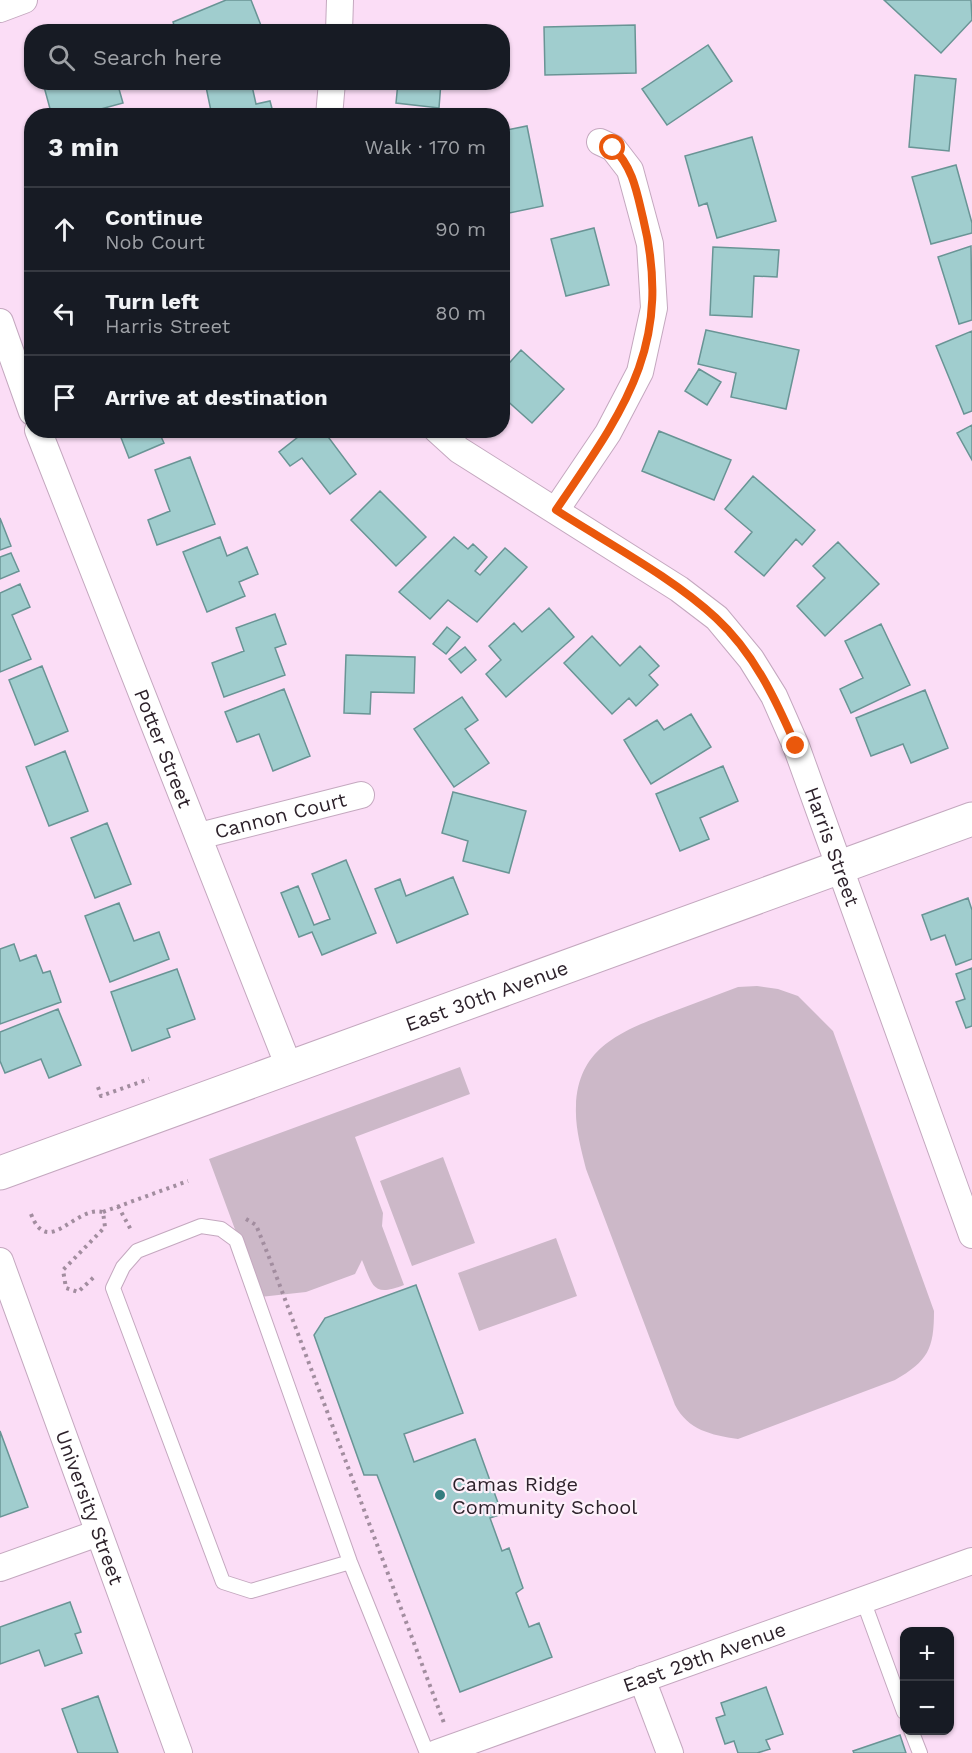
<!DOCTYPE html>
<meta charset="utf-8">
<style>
body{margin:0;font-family:"Work Sans",sans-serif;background:#242831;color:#f1f3f6}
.controls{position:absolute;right:18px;bottom:18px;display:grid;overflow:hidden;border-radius:12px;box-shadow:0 2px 4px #0004}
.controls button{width:54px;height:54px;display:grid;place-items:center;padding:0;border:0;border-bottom:2px solid #363941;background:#171b24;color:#f1f3f6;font:30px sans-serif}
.stop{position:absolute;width:18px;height:18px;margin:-14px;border:4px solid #ea580c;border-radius:50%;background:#fff}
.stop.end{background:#ea580c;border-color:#fff;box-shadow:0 2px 6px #0008}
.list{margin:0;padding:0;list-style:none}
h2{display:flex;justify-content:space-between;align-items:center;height:78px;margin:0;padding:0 24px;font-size:26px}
h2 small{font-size:20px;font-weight:400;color:#9ea1a6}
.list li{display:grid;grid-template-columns:39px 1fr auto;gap:18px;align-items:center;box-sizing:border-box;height:84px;padding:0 24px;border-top:2px solid #363941}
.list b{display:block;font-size:22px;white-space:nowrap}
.list p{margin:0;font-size:20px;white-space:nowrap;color:#9ea1a6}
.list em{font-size:20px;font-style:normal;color:#9ea1a6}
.icon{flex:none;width:33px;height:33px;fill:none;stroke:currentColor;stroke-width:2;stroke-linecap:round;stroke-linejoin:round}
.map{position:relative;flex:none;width:972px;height:1753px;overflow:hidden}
.search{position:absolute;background:#171b24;box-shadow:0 2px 4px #0004;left:24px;top:24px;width:486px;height:66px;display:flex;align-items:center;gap:15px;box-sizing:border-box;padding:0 21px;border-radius:24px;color:#9ea1a6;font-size:22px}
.panel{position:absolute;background:#171b24;box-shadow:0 2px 4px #0004;left:24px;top:108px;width:486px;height:330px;border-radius:24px}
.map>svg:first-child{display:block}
</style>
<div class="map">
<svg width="972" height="1753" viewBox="0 0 972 1753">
<rect width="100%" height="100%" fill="#fbddf6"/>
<path fill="#ccb8c8" d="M757,986L778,989L798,996L833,1031L934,1311C934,1349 928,1361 895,1380L738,1439C711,1435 688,1430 675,1405L586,1169C581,1148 575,1128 576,1106C578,1047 622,1031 669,1013C692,1004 715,996 738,987Z
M460,1067L470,1094L355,1137L383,1213L382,1226L404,1285C373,1297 373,1287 362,1260L355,1274L306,1292L260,1297L209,1159Z
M443,1157L475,1243L412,1266L380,1181Z
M556,1238L577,1296L479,1331L458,1273Z"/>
<path fill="#a0cdce" stroke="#699495" stroke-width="1.5" d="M226,0H251L262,28L252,32H176L173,22Z
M884,0H971L972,20L941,53Z
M635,25L636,73L545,75L544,27Z
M708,45L732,81L667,125L642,89Z
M915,75L956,79L949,151L909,147Z
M117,82L123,103L75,116H52L43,83Z
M205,82H263L252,86L256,104L270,101L274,116H212Z
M398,82H441L439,108L396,103Z
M527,126L543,206L504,214L502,131Z
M752,137L776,221L717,238L707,203L699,206L685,156Z
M956,165L972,223V233L931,244L912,177Z
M594,228L609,285L566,296L551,239Z
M971,246L972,320L959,324L938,257Z
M713,247L779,250L777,277L754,276L752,317L710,315Z
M706,330L799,350L786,409L731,397L736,373L698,364Z
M972,331V411L964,414L936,346Z
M521,350L564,389L532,423L502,396V371Z
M699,369L721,382L707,405L685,391Z
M972,425V460L957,433Z
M118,430H158L164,443L129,458Z
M307,430H323L356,474L330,494L302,458L290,466L279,452Z
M659,431L731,460L714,500L642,471Z
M190,457L215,524L157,545L148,520L170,511L155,470Z
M753,476L815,530L802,545L796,539L764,576L735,552L752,532L725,509Z
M380,491L426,537L396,566L351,520Z
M0,518L11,546L0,550Z
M220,537L227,556L247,547L258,574L239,582L245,596L207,612L183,552Z
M454,537L468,549L473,544L487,557L475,571L480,575L505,548L527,567L477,622L448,600L430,619L399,592Z
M838,542L879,584L825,636L797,606L825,578L813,566Z
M11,553L19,571L0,579V557Z
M20,584L30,607L12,615L31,659L0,672V593Z
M549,608L574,637L506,697L486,674L501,660L489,646L514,623L522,632Z
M275,614L286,644L275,648L285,675L224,697L212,663L244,651L236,628Z
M881,624L910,685L851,713L840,689L863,678L845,641Z
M447,627L460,637L446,654L433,644Z
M592,636L620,666L640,646L659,666L649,675L658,685L636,706L629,698L612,714L564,663Z
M465,647L476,660L461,673L449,659Z
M346,655L415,657L414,693L371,692L370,714L344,713Z
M42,666L68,731L35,745L9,680Z
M284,689L310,756L273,771L259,734L237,742L225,712Z
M925,690L948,748L911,763L903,744L871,756L856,718Z
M462,697L478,720L465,729L489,763L454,787L414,729Z
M691,714L711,747L651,784L624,740L657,720L664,730Z
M65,751L88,811L49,826L26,767Z
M723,766L738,801L700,818L709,839L680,851L656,794Z
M453,792L526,811L509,873L463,861L468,841L442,833Z
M107,823L131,884L95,898L71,838Z
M346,860L376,933L322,955L312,932L299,937L281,893L298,886L314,925L330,919L312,874Z
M453,877L468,914L397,943L375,889L400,879L406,896Z
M968,898L972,910V959L956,965L945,935L931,940L922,915Z
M119,903L134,941L159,932L169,959L110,982L85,916Z
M14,944L20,961L36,955L43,973L50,971L61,1002L0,1024V949Z
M972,968V1026L966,1028L956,1002L965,999L956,974Z
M177,969L195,1019L167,1029L170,1037L132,1051L111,992Z
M58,1009L81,1065L49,1078L41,1059L5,1073L0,1061V1032Z
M416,1285L463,1413L404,1434L414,1462L475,1439L502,1514L490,1518L502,1551L509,1548L523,1588L516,1593L529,1627L539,1623L552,1657L460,1692L377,1475H364L314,1335L325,1318Z
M0,1431L28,1507L0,1517Z
M70,1602L81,1632L75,1634L82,1653L45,1666L39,1650L0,1664V1627Z
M766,1687L783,1734L766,1740L770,1749L757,1753H738L734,1741L725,1744L716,1718L725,1715L721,1703Z
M98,1696L118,1753H78L62,1709Z
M900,1735L906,1753H854L853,1751Z"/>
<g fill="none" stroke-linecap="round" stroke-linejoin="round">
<defs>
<path id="lane" d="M350,1562L251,1591L223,1582L113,1288L123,1267L137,1251L201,1226L221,1229L236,1240L350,1562L427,1753
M863,1600L904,1712
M911,1730L920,1753"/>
<g id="street">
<path d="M0,9L24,0"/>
<path d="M339,32L340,0"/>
<path d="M329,116L332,82"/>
<path d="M0,322L32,412"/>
<path id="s1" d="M38,430L289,1067"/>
<path id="s2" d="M437,430L459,450L679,589L717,618L751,659L774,696L796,746L972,1235"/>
<path d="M556,510L608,433L640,372L654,308L650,244L630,170L613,148L600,142"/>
<path id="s3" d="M199,836L361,795"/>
<path id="s4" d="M0,1261L179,1753"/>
<path d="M0,1568L98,1533"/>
<path d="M642,1679L670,1753"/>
<path id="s5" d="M437,1753L972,1561"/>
</g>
<g id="primary">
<path id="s6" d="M0,1173L972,819"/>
</g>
</defs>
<use href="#lane" stroke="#c4a8bf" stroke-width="16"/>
<use href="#street" stroke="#c4a8bf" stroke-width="28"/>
<use href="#primary" stroke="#c4a8bf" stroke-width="35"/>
<path stroke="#a28d9f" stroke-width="4" stroke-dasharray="3 4.5" stroke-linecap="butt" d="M98,1087L101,1096L149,1079
M118,1206L131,1230
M103,1212L188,1181
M31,1214C48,1259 75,1205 103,1212L105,1227L63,1270L66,1288L78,1292L94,1277
M246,1219L256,1225L271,1262L444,1723"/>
<use href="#lane" stroke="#fff" stroke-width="14"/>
<use href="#street" stroke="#fff" stroke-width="26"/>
<use href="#primary" stroke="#fff" stroke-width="33"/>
</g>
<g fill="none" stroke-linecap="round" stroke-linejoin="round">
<path stroke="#ea580c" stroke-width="8" d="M613,148C633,167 637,193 643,218C674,345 624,410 556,510C607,543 672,577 716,618C754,653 776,700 796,746"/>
</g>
<circle fill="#347d7f" stroke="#fdf0fa" stroke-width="2" cx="440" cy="1495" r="6"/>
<g text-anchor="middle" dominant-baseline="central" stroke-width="4.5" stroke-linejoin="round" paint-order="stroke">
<g font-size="20" fill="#2d222b" stroke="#fdf0fa">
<text stroke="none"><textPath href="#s1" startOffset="342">Potter Street</textPath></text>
<text stroke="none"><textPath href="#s3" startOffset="84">Cannon Court</textPath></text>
<text stroke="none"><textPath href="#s2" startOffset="596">Harris Street</textPath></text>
<text stroke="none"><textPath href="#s6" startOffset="518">East 30th Avenue</textPath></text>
<text stroke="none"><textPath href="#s4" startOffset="262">University Street</textPath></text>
<text stroke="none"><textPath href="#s5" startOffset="284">East 29th Avenue</textPath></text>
</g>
<g font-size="20" fill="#2d222b" stroke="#fdf0fa" text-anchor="start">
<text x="452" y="1484">Camas Ridge<tspan x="452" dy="23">Community School</tspan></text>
</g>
</g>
</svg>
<div class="controls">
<button>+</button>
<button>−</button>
</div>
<div class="stop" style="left:613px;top:148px"></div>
<div class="stop end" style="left:796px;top:746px"></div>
<div class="search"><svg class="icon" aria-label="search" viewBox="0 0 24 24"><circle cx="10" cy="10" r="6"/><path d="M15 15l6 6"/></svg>Search here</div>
<section class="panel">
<h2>3 min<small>Walk · 170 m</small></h2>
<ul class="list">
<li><svg class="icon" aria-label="ahead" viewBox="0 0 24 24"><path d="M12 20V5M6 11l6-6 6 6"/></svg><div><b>Continue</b><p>Nob Court</p></div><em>90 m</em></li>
<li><svg class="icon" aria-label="left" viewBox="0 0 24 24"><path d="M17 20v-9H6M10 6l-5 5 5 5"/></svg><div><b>Turn left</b><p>Harris Street</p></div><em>80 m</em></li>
<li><svg class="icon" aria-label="arrive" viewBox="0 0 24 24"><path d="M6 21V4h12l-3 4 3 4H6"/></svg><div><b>Arrive at destination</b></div></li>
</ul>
</section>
</div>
